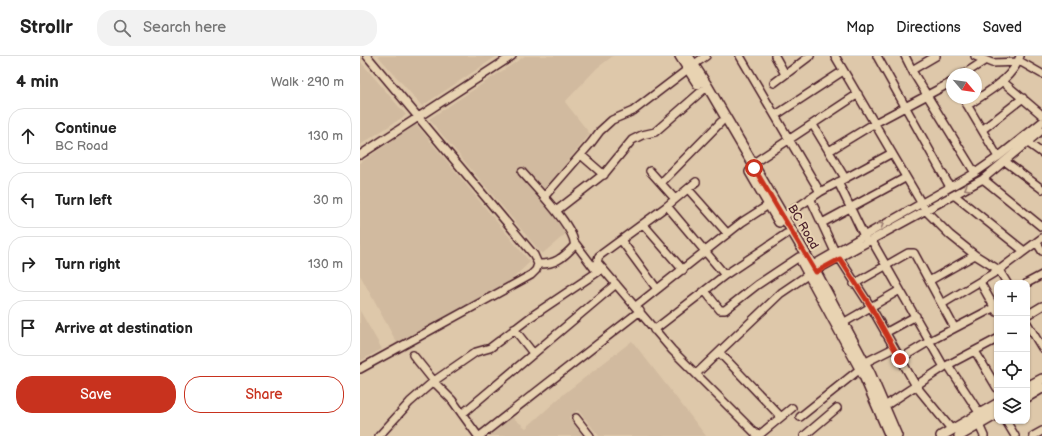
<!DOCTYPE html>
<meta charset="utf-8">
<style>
body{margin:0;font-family:"Balsamiq Sans",sans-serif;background:#f2f2f2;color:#222}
.controls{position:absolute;right:12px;bottom:12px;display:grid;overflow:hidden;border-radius:8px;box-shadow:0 1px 3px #0004}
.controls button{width:36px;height:36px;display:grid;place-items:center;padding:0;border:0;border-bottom:1px solid #e0e0e0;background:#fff;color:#222;font:20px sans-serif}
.compass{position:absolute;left:586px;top:12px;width:36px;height:36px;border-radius:50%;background:#fff;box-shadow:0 1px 3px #0004;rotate:119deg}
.stop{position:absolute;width:12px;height:12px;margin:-9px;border:3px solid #c8321e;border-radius:50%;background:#fff}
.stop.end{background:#c8321e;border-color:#fff;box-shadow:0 1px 4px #0008}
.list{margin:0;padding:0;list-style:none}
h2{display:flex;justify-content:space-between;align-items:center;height:52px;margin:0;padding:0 16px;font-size:17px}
h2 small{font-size:13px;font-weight:400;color:#767676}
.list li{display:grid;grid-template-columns:26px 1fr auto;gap:12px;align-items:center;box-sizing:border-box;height:56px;margin:0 8px 8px;padding:0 8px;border:1px solid #e0e0e0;border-radius:16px}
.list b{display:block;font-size:15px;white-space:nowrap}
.list p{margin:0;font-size:13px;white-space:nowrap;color:#767676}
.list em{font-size:13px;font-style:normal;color:#767676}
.actions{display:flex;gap:8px;padding:12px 16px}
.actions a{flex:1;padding:9px 0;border:1px solid #c8321e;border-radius:16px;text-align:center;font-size:14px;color:#c8321e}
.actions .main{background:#c8321e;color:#fff}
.icon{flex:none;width:22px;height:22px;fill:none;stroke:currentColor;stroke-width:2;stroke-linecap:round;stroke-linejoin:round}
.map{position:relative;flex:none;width:682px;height:380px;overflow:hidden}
header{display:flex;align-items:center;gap:24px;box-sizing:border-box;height:56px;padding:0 20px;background:#fff;border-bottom:1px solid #e0e0e0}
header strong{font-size:19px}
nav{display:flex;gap:22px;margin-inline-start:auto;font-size:14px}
.search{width:280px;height:36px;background:#f2f2f2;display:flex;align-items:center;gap:10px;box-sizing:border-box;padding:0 14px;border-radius:16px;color:#767676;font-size:15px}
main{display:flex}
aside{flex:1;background:#fff}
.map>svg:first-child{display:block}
</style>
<header>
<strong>Strollr</strong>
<div class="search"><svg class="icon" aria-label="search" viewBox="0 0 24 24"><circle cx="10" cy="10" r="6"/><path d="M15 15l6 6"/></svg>Search here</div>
<nav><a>Map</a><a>Directions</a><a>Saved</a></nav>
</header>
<main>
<aside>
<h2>4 min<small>Walk · 290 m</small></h2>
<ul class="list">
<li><svg class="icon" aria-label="ahead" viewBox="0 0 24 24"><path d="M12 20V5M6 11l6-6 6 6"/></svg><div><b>Continue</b><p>BC Road</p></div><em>130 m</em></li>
<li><svg class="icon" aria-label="left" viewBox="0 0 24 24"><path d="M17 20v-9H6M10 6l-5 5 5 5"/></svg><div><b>Turn left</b></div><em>30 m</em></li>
<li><svg class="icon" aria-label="right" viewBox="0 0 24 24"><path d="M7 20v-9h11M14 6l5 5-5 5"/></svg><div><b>Turn right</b></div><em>130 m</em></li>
<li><svg class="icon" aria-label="arrive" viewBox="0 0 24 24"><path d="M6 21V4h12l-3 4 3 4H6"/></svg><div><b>Arrive at destination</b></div></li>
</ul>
<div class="actions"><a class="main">Save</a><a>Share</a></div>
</aside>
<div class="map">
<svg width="682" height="380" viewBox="0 0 682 380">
<rect width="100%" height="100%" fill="#dec8aa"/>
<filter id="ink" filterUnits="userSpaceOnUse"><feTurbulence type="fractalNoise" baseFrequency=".025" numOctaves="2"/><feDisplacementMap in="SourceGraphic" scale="8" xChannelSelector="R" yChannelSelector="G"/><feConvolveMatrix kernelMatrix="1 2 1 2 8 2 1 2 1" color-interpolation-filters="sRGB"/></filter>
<g filter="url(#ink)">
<path fill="#d1ba9f" d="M18,0H137L62,50Z
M165,0H253L237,12L205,46L230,78L178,141L208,176L182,198L69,63Z
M0,5L46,59L0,89Z
M56,68L170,206L148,227L37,287L0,219V107Z
M0,255L22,293L0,305Z
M272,285L346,380H239L218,354L209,362L223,380H129L152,361L166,372L205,337Z"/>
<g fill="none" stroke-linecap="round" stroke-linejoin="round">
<defs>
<path id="minor" d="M380,0L460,136
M415,0L425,18
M475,0L566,155L590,179L615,199L639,214L647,227
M517,0L590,131
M545,0L554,18L615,117
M615,0L632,7L661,6L682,18
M333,9L346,0
M552,14L576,0
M604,18L624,5
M642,25L682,59
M414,27L450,0
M603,42L638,101
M608,49C626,37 653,23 660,0
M416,59L483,15
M453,69L485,122
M622,74L663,42
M668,87L682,97
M469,95L515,67L592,26
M0,99L152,0
M221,99L244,119
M646,106L682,133
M392,108L498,38
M290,115L315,143
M162,116C173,129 218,174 214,190C203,202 194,209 178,208
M623,123L682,171
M336,126L307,150L239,200L237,206L312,294L398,380
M478,126L506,184
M301,127L361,66
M328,133L367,177
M594,139L664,195
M184,141L231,87L240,75L252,64L273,55L328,13
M450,142L475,196
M307,150L365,219
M196,155L245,117L272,84L282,79L295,76L343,34
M423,161L460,136L532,97
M462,167L545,122
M283,168L323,214
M261,184L297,233
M512,185L584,311
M215,187L237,216
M677,187L682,195
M480,203L511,251L556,330L592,374
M449,211L615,117L638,101L682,66
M569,225L615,199
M620,226L637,256
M667,227L682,219
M494,228L548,197H554L594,271
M345,235L360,254H365L397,229L439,201
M582,248L639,214L682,182
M276,250L382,166L413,146
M667,259L682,250
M483,267L540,234
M667,267L682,292
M154,273L173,297
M294,274L365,219L426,178
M525,277L556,260
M615,295L637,332
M360,297L421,361
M53,299L77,329L92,344L118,380
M540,303L570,285L637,250
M504,307L534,292
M588,309L620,358
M0,313L171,219L176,214L178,208L174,199L7,0
M336,318L421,237L449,218L623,123L682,74
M525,350L584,311L637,283
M102,358L256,228
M440,361L500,313
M216,362L230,380
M646,365L655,380
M619,369L624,380
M19,380L50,346L74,325L116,296L130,292L172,260L242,213
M120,380L280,255
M398,380L432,352
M444,380L477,352
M673,380L682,375"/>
<path id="tertiary" d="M320,0L338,28
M328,0L348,31L456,216L510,317L537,380
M390,116L419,166
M442,206L504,320L530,380
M667,331L682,323
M667,341L682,332
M581,380L637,348
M599,380L637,358"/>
</defs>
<use href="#minor" stroke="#4a1f2b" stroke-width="10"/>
<use href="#tertiary" stroke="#4a1f2b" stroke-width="12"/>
<use href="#minor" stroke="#e8d3b2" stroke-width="7"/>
<use href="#tertiary" stroke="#e8d3b2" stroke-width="9"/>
</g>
<defs><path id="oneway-chevron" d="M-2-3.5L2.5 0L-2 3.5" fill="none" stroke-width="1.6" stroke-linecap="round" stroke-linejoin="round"/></defs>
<g stroke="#99796e">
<use href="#oneway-chevron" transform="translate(607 132) rotate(151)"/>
<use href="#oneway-chevron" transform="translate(521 169) rotate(-30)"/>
</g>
</g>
<g fill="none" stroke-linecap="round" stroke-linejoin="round" filter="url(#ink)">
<path stroke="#c8321e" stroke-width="5" d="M394,112L456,216L480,203L511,251L540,303"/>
</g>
<g text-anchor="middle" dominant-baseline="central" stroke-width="4" stroke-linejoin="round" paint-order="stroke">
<g font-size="12" fill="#4a1f2b" stroke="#e8d3b2">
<text transform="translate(443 171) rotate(60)">BC Road</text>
</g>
</g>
</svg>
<div class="controls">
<button>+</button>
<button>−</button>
<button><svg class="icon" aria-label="locate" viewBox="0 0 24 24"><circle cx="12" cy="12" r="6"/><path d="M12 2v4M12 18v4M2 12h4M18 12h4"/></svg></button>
<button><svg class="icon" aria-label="layers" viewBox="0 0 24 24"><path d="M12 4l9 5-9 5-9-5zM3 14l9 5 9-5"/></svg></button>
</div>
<svg class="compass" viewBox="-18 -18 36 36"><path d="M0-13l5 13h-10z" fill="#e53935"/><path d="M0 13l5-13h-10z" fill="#767676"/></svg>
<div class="stop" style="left:394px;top:112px"></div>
<div class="stop end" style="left:540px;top:303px"></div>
</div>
</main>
